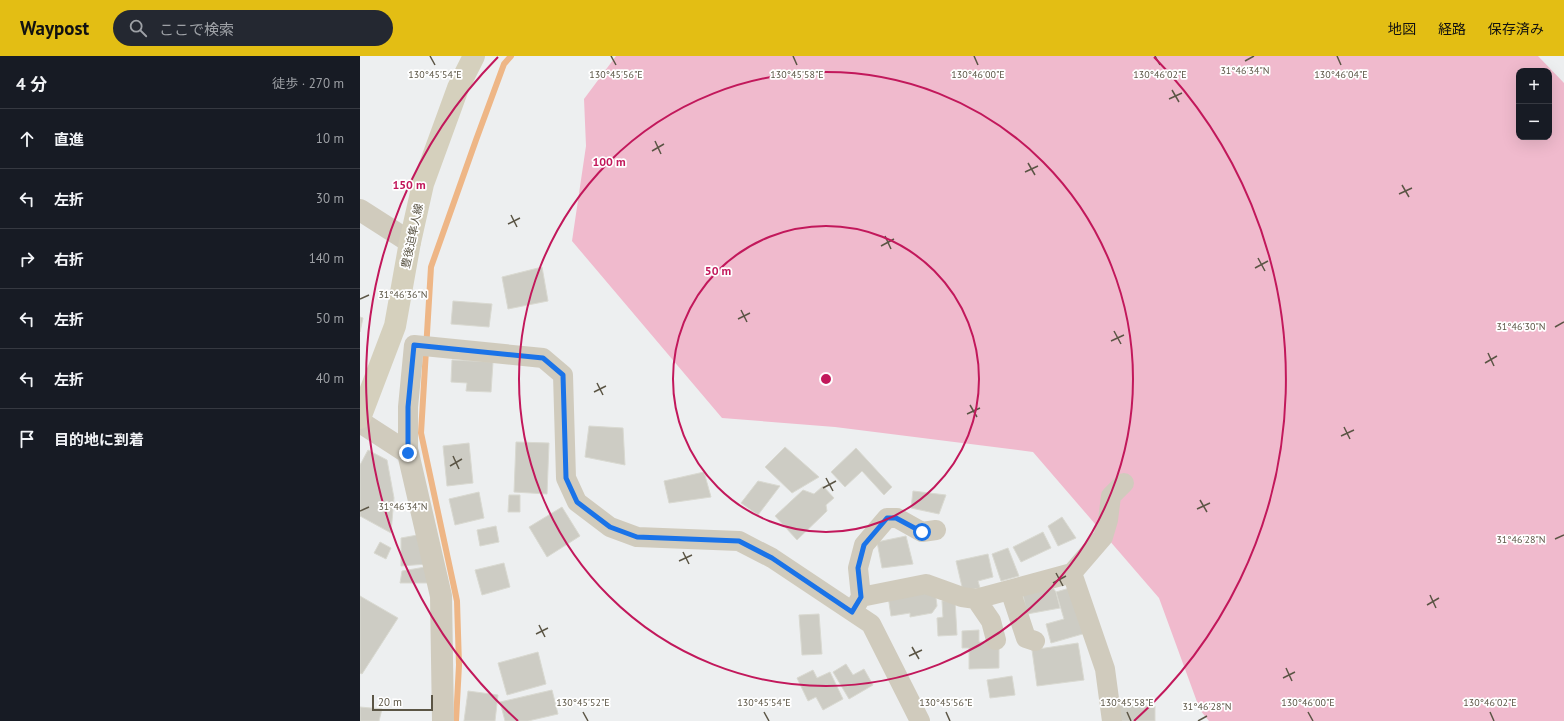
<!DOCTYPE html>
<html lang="ja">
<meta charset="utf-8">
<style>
body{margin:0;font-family:"PT Sans","Noto Sans JP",sans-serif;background:#242831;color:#f1f3f6}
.controls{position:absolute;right:12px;top:12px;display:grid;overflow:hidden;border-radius:8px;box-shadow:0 4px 16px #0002}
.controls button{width:36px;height:36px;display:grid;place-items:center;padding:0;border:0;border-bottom:1px solid #363941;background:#171b24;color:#f1f3f6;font:20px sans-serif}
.scale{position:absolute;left:12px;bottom:10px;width:61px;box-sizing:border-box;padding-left:4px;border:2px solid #5b5545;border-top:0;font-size:11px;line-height:14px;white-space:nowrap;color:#5b5545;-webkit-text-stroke:3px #fff;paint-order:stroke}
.stop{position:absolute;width:12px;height:12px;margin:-9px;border:3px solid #1a73e8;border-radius:50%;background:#fff}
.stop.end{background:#1a73e8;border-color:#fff;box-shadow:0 1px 4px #0008}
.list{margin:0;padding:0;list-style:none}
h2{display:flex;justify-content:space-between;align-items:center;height:52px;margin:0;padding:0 16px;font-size:17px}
h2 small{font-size:13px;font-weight:400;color:#9ea1a6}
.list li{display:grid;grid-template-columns:26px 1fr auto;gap:12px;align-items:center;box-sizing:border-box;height:60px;padding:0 16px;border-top:1px solid #363941}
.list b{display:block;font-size:15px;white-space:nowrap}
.list em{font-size:13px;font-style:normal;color:#9ea1a6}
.icon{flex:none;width:22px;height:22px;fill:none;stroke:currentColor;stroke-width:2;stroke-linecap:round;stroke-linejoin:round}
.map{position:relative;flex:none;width:1204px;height:665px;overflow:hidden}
header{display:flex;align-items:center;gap:24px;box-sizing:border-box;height:56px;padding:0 20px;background:#e3be14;color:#111}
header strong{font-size:19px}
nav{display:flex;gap:22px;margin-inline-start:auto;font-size:14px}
.search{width:280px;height:36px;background:#242831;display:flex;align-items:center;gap:10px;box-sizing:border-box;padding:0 14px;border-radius:22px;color:#9ea1a6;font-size:15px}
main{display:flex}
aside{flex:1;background:#171b24}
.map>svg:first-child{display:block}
</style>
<header>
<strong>Waypost</strong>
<div class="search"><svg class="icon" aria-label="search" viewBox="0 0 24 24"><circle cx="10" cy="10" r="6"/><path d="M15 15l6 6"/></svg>ここで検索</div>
<nav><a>地図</a><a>経路</a><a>保存済み</a></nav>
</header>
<main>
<aside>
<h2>4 分<small>徒歩 · 270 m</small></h2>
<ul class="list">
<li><svg class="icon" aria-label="ahead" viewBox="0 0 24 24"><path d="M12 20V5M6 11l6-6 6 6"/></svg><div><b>直進</b></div><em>10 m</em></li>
<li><svg class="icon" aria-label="left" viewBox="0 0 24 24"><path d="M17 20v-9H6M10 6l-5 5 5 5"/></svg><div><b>左折</b></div><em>30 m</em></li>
<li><svg class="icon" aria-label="right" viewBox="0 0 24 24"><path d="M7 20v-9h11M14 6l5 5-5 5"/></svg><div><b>右折</b></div><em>140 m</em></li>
<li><svg class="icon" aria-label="left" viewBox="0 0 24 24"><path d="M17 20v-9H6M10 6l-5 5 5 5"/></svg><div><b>左折</b></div><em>50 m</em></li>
<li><svg class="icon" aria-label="left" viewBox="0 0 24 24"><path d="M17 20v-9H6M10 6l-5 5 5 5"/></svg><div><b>左折</b></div><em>40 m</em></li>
<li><svg class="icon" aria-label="arrive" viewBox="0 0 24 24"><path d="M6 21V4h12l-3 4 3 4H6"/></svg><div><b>目的地に到着</b></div></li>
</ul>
</aside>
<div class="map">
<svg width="1204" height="665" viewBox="0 0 1204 665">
<rect width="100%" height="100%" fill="#edeff0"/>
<path fill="#f0bacd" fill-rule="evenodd" d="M256,0H1178L1204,27V665H849L840,654L799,542L673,396L475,371L362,362L212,185L226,90L224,43ZM1159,15H1189V81H1159Z"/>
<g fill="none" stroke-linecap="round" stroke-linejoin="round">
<path stroke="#eeb686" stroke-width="6" d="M96,665L99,609L97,545L61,377L71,211L116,84L144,8L151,0"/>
</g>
<path fill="#cdccc4" stroke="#d9d9d1" d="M182,211L188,245L148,253L142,221Z
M93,245L132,248L129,271L91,268Z
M0,261L3,262L0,276Z
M92,304L133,306L131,336L106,335L107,327L91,326Z
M229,370L263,372L265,409L225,401Z
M156,386L189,387L187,438L154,436Z
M109,387L113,427L87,430L83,390Z
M425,391L459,421L432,437L405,411Z
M496,392L532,431L524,439L502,415L485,431L471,416Z
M8,394L27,404L34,442L31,477L0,460V409Z
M344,416L351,441L309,447L304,425Z
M398,425L420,430L398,459L381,447Z
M463,430L474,442L466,449L467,455L437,484L415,460L443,434L454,438Z
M553,435L586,439L579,458L551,452Z
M119,436L124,462L95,469L89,443Z
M149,439H160V456H148Z
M202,451L220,480L187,501L169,471Z
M702,461L716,482L698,490L688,470Z
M136,470L139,486L120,490L117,474Z
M683,476L691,492L661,506L653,491Z
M63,478L67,508L41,510V482Z
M546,480L553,508L522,512L517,486Z
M20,486L31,492L26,503L14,497Z
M648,492L659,520L641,525L632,498Z
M628,498L633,521L618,525L620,532L603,535L596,505Z
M144,507L150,531L122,539L115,514Z
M71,510L73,527H40L42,515Z
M713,531L726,577L691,587L686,568L704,563L696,536Z
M693,532L696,536L700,552L667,558L663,539Z
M575,533L577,550L572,557L550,561V557L531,560L528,540Z
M0,540L38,562L2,618L0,617Z
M595,544L597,579L578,580L577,562L583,561L582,545Z
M459,558L462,598L442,599L439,559Z
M619,574V586H639V612L609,613V592H602V575Z
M718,587L724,624L677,630L672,594Z
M178,596L186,628L147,639L138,607Z
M486,608L493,619L504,613L513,629L489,643L473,616Z
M453,614L457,622L470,616L483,643L463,654L456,641L448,645L437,622Z
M652,620L655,639L630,642L627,624Z
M192,634L198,658L168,665H145L140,646Z
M108,635L138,639L135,665H104Z
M759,649L795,650V665H759Z
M0,651L22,653L19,665H0Z"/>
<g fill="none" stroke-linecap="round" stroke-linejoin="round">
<path stroke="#d0cbbd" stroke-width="20" d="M48,397V351L54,289L183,302L203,319L206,422L217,446L250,471L277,481L379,485L412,502L511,568L560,665
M712,517L743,481L748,464L751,440L764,427
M650,534L666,582L675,585
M501,541L566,528L602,541L616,543L631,565L636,584
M616,543L712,517L745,613L752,665
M494,553L501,541L498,512L504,489L527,462H537L562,476L576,474"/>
<path stroke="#d0cbbd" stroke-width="22" d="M0,154L50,186
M0,366L48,397L81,540L83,665"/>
<path stroke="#d5d0bd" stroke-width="22" d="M0,362L35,270L50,186L63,128L98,32L114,0"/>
</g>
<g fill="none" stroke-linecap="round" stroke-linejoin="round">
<path stroke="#1a73e8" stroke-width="5" d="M48,397V351L54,289L183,302L203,319L206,422L217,446L250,471L277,481L379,485L412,502L492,556L501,541L498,512L504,489L527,462H536L562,476"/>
</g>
<path fill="none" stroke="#5b5545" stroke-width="1.5" d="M70,0L75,9M251,0L256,9M433,0L437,9M614,0L618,9M795,0L800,9M977,0L981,9M885,5L894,0M812,34L819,46M809,43L822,37M295,85L301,98M292,95L304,88M668,107L675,119M665,116L678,110M1042,129L1049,141M1039,138L1052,132M151,159L157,171M148,168L160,162M525,180L531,193M521,190L534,183M898,202L905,215M895,212L908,205M0,243L9,239M381,254L387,266M378,263L390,257M1195,271L1204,266M754,275L761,288M751,285L764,279M1128,297L1134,310M1125,307L1137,300M237,327L243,339M234,336L246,330M610,349L617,361M607,358L620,352M984,371L990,383M981,380L994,374M93,400L99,413M90,410L102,403M466,422L473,435M463,432L476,425M840,444L847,456M837,453L850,447M0,455L9,451M1195,483L1204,479M323,496L329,508M319,505L332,499M696,517L703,530M693,527L706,520M1070,539L1076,552M1067,549L1079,542M179,569L185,581M176,578L188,572M552,591L559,603M549,600L562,594M926,612L932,625M923,622L935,616M223,656L228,665M404,656L409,665M586,656L590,665M767,656L771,665M948,656L953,665M1130,656L1134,665M838,665L847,660"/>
<g fill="none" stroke="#c2185b" stroke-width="2">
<circle cx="466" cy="323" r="153"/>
<circle cx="466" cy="323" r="307"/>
<path d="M158 665A460 460 0 0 1 138 1M794 1A460 460 0 0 1 774 665"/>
</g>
<g text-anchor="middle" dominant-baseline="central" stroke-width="3.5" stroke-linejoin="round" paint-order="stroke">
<g font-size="11" fill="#5b5545" stroke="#fff">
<text transform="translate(52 180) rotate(-78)">豊後迫隼人線</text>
</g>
</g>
<g font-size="10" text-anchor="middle" fill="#5b5545" stroke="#fff" stroke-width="3.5" stroke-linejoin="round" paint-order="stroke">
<text x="885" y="18">31°46'34"N</text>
<text x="75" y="22">130°45'54"E</text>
<text x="256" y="22">130°45'56"E</text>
<text x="437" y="22">130°45'58"E</text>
<text x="618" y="22">130°46'00"E</text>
<text x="800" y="22">130°46'02"E</text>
<text x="981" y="22">130°46'04"E</text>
<text x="43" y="242">31°46'36"N</text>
<text x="1161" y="274">31°46'30"N</text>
<text x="43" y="454">31°46'34"N</text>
<text x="1161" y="487">31°46'28"N</text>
<text x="223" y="650">130°45'52"E</text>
<text x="404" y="650">130°45'54"E</text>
<text x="586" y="650">130°45'56"E</text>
<text x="767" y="650">130°45'58"E</text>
<text x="948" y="650">130°46'00"E</text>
<text x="1130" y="650">130°46'02"E</text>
<text x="847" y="654">31°46'28"N</text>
</g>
<circle cx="466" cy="323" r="6" fill="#c2185b" stroke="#fff" stroke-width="2"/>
<g font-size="12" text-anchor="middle" font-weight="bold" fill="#c2185b" stroke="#fff" stroke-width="3.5" stroke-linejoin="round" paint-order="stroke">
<text x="249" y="110">100 m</text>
<text x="49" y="133">150 m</text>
<text x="358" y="219">50 m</text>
</g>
</svg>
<div class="controls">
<button>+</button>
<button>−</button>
</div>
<div class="scale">20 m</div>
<div class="stop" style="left:562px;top:476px"></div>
<div class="stop end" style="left:48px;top:397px"></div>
</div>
</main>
